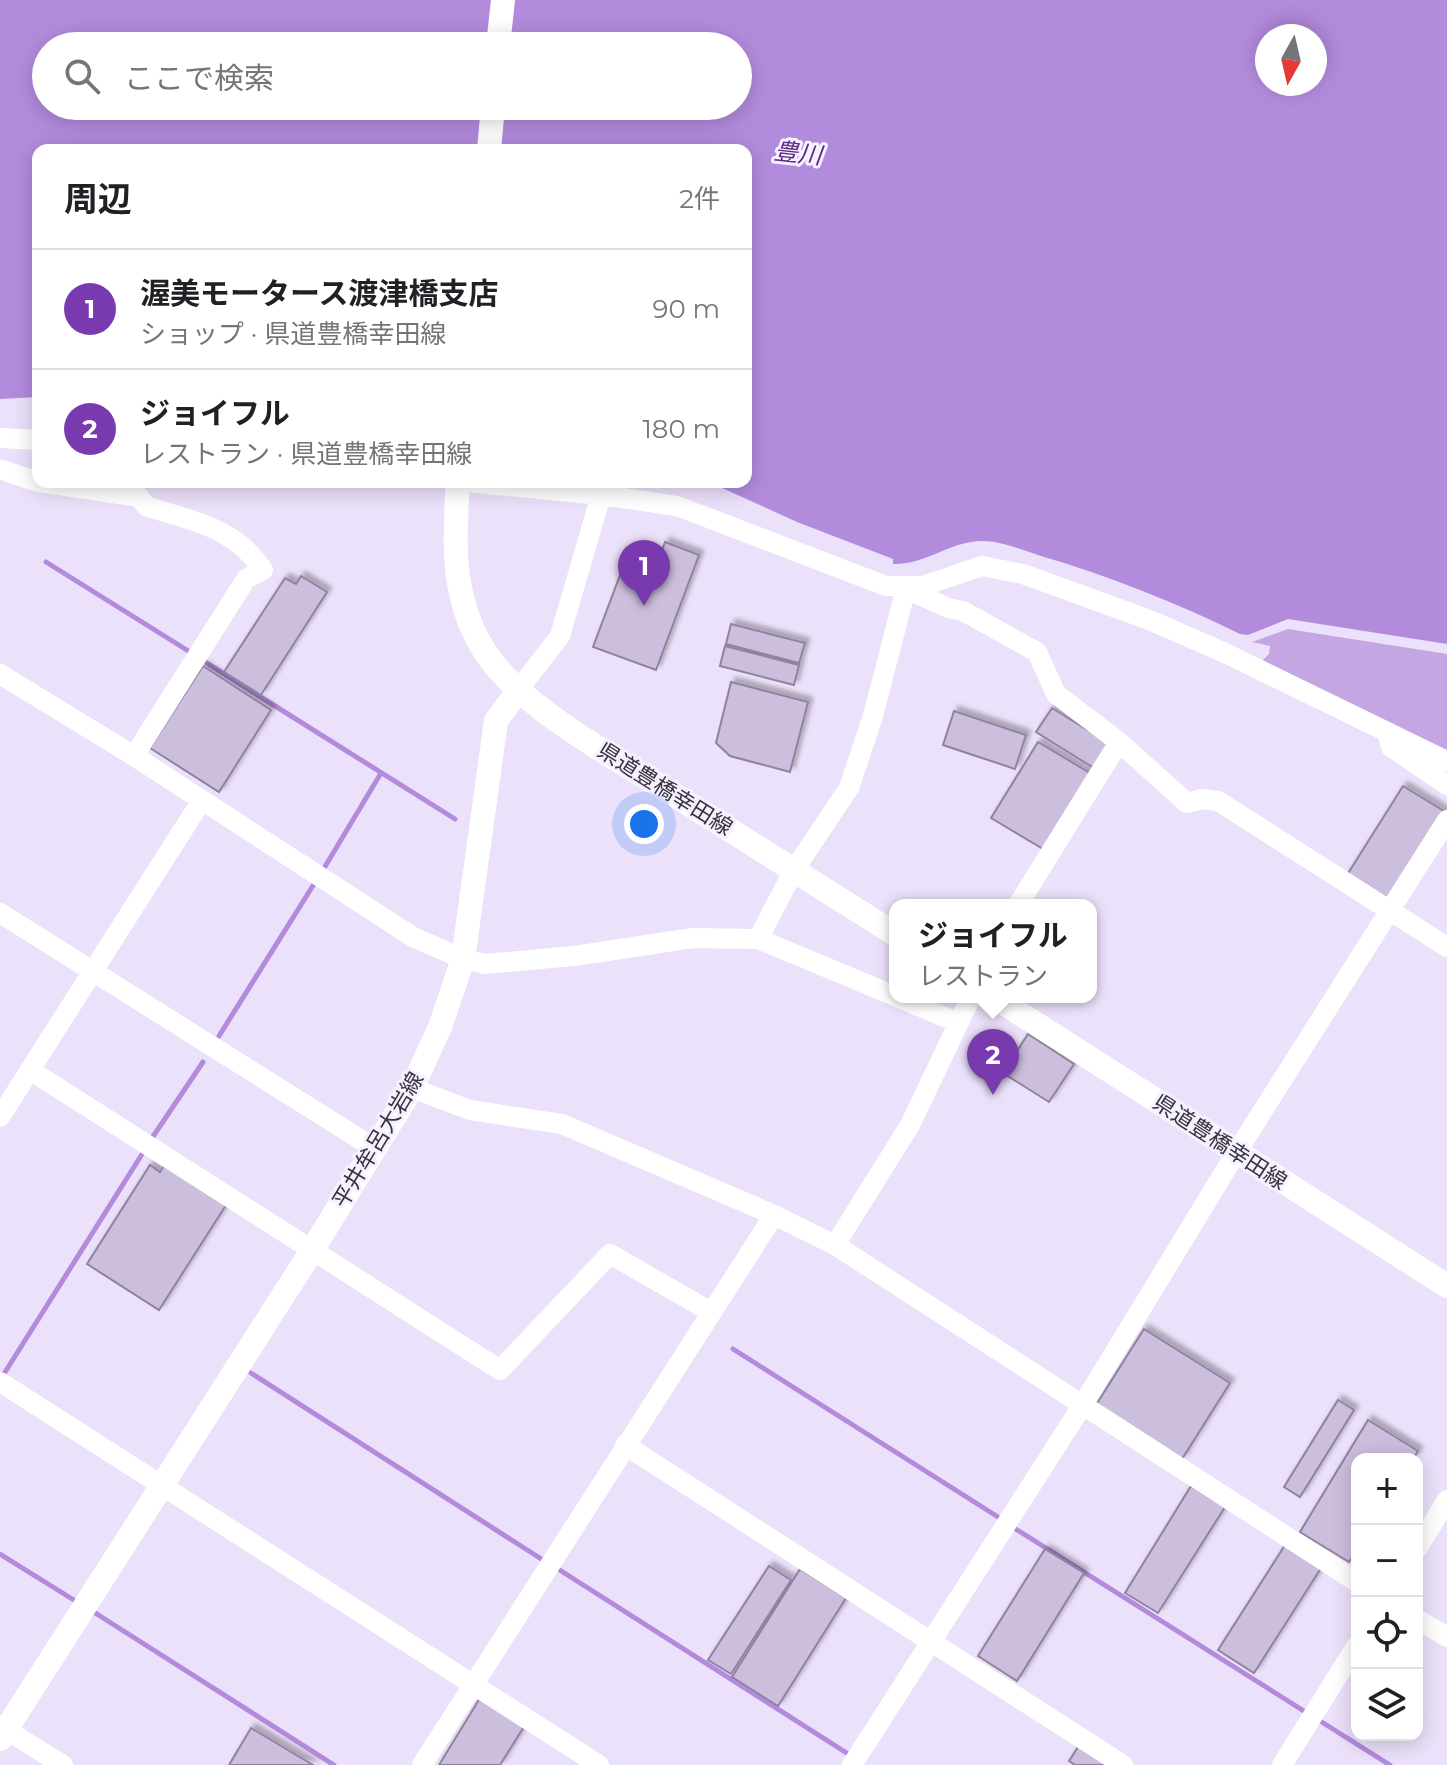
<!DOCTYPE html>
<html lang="ja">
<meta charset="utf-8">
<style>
body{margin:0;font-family:Montserrat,"Noto Sans JP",sans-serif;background:#f2f2f2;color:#202124}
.controls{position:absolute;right:24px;bottom:24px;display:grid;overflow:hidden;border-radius:16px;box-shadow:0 4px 20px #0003}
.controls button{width:72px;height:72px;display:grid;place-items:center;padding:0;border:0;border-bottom:2px solid #e0e0e0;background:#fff;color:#202124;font:40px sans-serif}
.compass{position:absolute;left:1255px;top:24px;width:72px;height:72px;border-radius:50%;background:#fff;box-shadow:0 4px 20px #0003;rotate:188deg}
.you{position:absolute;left:644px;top:824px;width:28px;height:28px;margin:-20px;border:6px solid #fff;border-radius:50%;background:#1a73e8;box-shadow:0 0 0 12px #1a73e833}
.badge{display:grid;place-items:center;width:52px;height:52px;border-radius:50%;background:#7a3aaf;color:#fff;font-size:26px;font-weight:700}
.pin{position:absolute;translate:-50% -66px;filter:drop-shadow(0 2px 4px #0008)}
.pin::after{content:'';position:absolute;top:42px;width:28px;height:24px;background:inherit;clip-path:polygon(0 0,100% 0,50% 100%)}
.popup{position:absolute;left:889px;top:899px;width:208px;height:104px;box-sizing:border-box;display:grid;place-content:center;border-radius:16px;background:#fff;filter:drop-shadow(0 2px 6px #0005);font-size:26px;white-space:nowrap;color:#757577}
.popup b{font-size:30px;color:#202124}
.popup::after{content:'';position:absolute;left:50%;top:100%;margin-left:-16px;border:16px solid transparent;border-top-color:#fff}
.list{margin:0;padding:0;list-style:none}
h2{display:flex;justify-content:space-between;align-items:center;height:104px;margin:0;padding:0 32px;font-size:34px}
h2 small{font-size:26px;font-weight:400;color:#757577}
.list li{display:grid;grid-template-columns:52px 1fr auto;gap:24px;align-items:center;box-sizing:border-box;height:120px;padding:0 32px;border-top:2px solid #e0e0e0}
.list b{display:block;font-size:30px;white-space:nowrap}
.list p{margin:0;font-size:26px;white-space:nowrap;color:#757577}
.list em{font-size:26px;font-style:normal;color:#757577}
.icon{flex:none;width:44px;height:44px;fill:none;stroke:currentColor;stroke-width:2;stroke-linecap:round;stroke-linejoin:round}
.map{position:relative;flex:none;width:1447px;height:1765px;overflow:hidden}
.search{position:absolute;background:#fff;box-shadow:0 4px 20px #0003;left:32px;top:32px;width:720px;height:88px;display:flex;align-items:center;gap:20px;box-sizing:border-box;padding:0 28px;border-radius:44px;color:#757577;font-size:30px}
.panel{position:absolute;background:#fff;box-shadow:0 4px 20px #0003;left:32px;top:144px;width:720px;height:344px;border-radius:16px}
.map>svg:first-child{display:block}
</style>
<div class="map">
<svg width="1447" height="1765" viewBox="0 0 1447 1765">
<defs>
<filter id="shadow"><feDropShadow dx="4.5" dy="-4.5" stdDeviation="2" flood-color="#0004"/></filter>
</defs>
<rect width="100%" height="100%" fill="#ece1fa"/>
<path fill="#c3a6e2" d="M1288,629L1447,654V753L1261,662L1269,654L1270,646L1252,642Z"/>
<path fill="#b38bdd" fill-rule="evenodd" d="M0,0H1447V644L1288,619L1248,635L1240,634C1177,603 1109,576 1041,556C1022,550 1002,541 982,541C951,541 925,565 893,564V559L797,522L720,487L693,482H746V150H38V397L0,399ZM1267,36H1315V84H1267ZM46,46H738V106H46Z"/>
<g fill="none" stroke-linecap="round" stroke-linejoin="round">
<path stroke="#b38bdd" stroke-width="5" d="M46,562L190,652
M202,660L455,819
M323,870L381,773
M219,1036L314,884
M150,1141L203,1062
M733,1349L998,1517
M251,1373L546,1562
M2,1377L144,1151
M1011,1526L1307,1713
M0,1554L77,1602
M555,1567L853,1757
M89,1609L334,1765
M1317,1719L1390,1765"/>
</g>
<path fill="#ccbedd" stroke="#9082a0" stroke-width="2" filter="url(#shadow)" d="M665,542L699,555L656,670L593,647L628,554L657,564Z
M301,576L327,592L261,695L224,672L285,578L296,584Z
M731,624L805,643L799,663L726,644Z
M725,646L799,665L794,685L720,666Z
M203,666L271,710L219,792L150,748Z
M731,682L808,702L790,772L730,756L716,743Z
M1052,708L1113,746L1097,770L1036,732Z
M954,711L1026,735L1015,769L943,745Z
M1038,742L1095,776L1048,852L991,818Z
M1403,786L1447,813L1391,902L1347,875Z
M1028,1034L1074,1064L1049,1102L1003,1073Z
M166,1162L228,1202L159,1310L87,1264L150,1165L160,1172Z
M1144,1329L1230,1383L1182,1459L1096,1405Z
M1338,1400L1354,1410L1300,1497L1284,1487Z
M1368,1420L1418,1451L1413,1459H1357V1550L1349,1562L1300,1532Z
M1191,1486L1225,1507L1158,1613L1125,1593Z
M1287,1542L1323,1565L1254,1673L1218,1650Z
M1045,1549L1084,1573L1017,1681L978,1656Z
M769,1566L791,1580L731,1674L708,1660Z
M800,1569L846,1598L778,1706L732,1677Z
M480,1698L525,1725L500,1765H439Z
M251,1728L313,1765H229Z
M1080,1744L1113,1765H1075L1069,1761Z"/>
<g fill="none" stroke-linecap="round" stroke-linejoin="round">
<path stroke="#fff" stroke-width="20" d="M0,438L38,440
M2,470L38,482
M40,482L139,497L146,506C194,522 233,526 263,570L246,579L134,756
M467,482L601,495L677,506L886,586H923L982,566L1023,574L1152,621L1225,653L1447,761
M0,674L134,756L413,937L463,959L485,964L574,956L693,938L758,939L895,996
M519,689L560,636L601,495
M1388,735L1391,747L1447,785
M1018,905L1119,742
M0,913L374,1148
M758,939L794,870L849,788L873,716L904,596L902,587L948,608L963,611L1037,652L1056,694L1119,742L1187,803L1202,799L1218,801L1447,947
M897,997L959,1023
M30,1070L500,1370L610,1254L711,1312
M412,1088L470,1110L562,1124L774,1215L835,1245L1357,1582
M0,1117L202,800
M835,1245L910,1125L971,997
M0,1382L599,1765
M625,1445L1123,1765
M1417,1549L1447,1500
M1417,1619L1447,1637
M0,1726L63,1765
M422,1765L774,1215
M852,1765L1082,1406L1236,1153L1447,820
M1282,1765L1357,1645"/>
<path stroke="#fff" stroke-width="24" d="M498,46L503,0
M489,150L493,106
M458,482C454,540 451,595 482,647C516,705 611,755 668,791C744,839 819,886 895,934
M994,997L1447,1286
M0,1739L311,1252L412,1088L440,1027L463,959L496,721L519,689"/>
</g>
<g text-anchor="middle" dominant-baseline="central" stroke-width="6" stroke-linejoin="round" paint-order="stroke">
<g font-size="22" fill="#37323e" stroke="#f6f1fe">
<text transform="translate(665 789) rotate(32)">県道豊橋幸田線</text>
<text transform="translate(378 1140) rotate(-59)">平井牟呂大岩線</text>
<text transform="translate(1220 1142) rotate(33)">県道豊橋幸田線</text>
</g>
<g font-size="24" font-style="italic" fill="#5c2786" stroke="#f6f1fe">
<text transform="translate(798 153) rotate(6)">豊川</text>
</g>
</g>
</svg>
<div class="controls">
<button>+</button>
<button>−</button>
<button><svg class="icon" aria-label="locate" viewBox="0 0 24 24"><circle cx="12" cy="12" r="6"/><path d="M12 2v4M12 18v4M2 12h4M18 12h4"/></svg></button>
<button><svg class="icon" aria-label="layers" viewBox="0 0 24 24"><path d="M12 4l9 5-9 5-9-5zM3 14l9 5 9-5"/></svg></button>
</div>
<svg class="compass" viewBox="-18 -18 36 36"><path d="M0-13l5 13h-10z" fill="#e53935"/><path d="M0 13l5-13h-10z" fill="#757577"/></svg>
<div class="you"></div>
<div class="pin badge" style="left:644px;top:606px">1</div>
<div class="pin badge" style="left:993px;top:1095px">2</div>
<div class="popup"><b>ジョイフル</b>レストラン</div>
<div class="search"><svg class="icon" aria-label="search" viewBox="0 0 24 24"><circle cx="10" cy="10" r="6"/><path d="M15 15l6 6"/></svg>ここで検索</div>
<section class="panel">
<h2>周辺<small>2件</small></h2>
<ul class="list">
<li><span class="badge">1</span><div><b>渥美モータース渡津橋支店</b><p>ショップ · 県道豊橋幸田線</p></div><em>90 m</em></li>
<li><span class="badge">2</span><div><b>ジョイフル</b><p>レストラン · 県道豊橋幸田線</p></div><em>180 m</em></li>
</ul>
</section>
</div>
